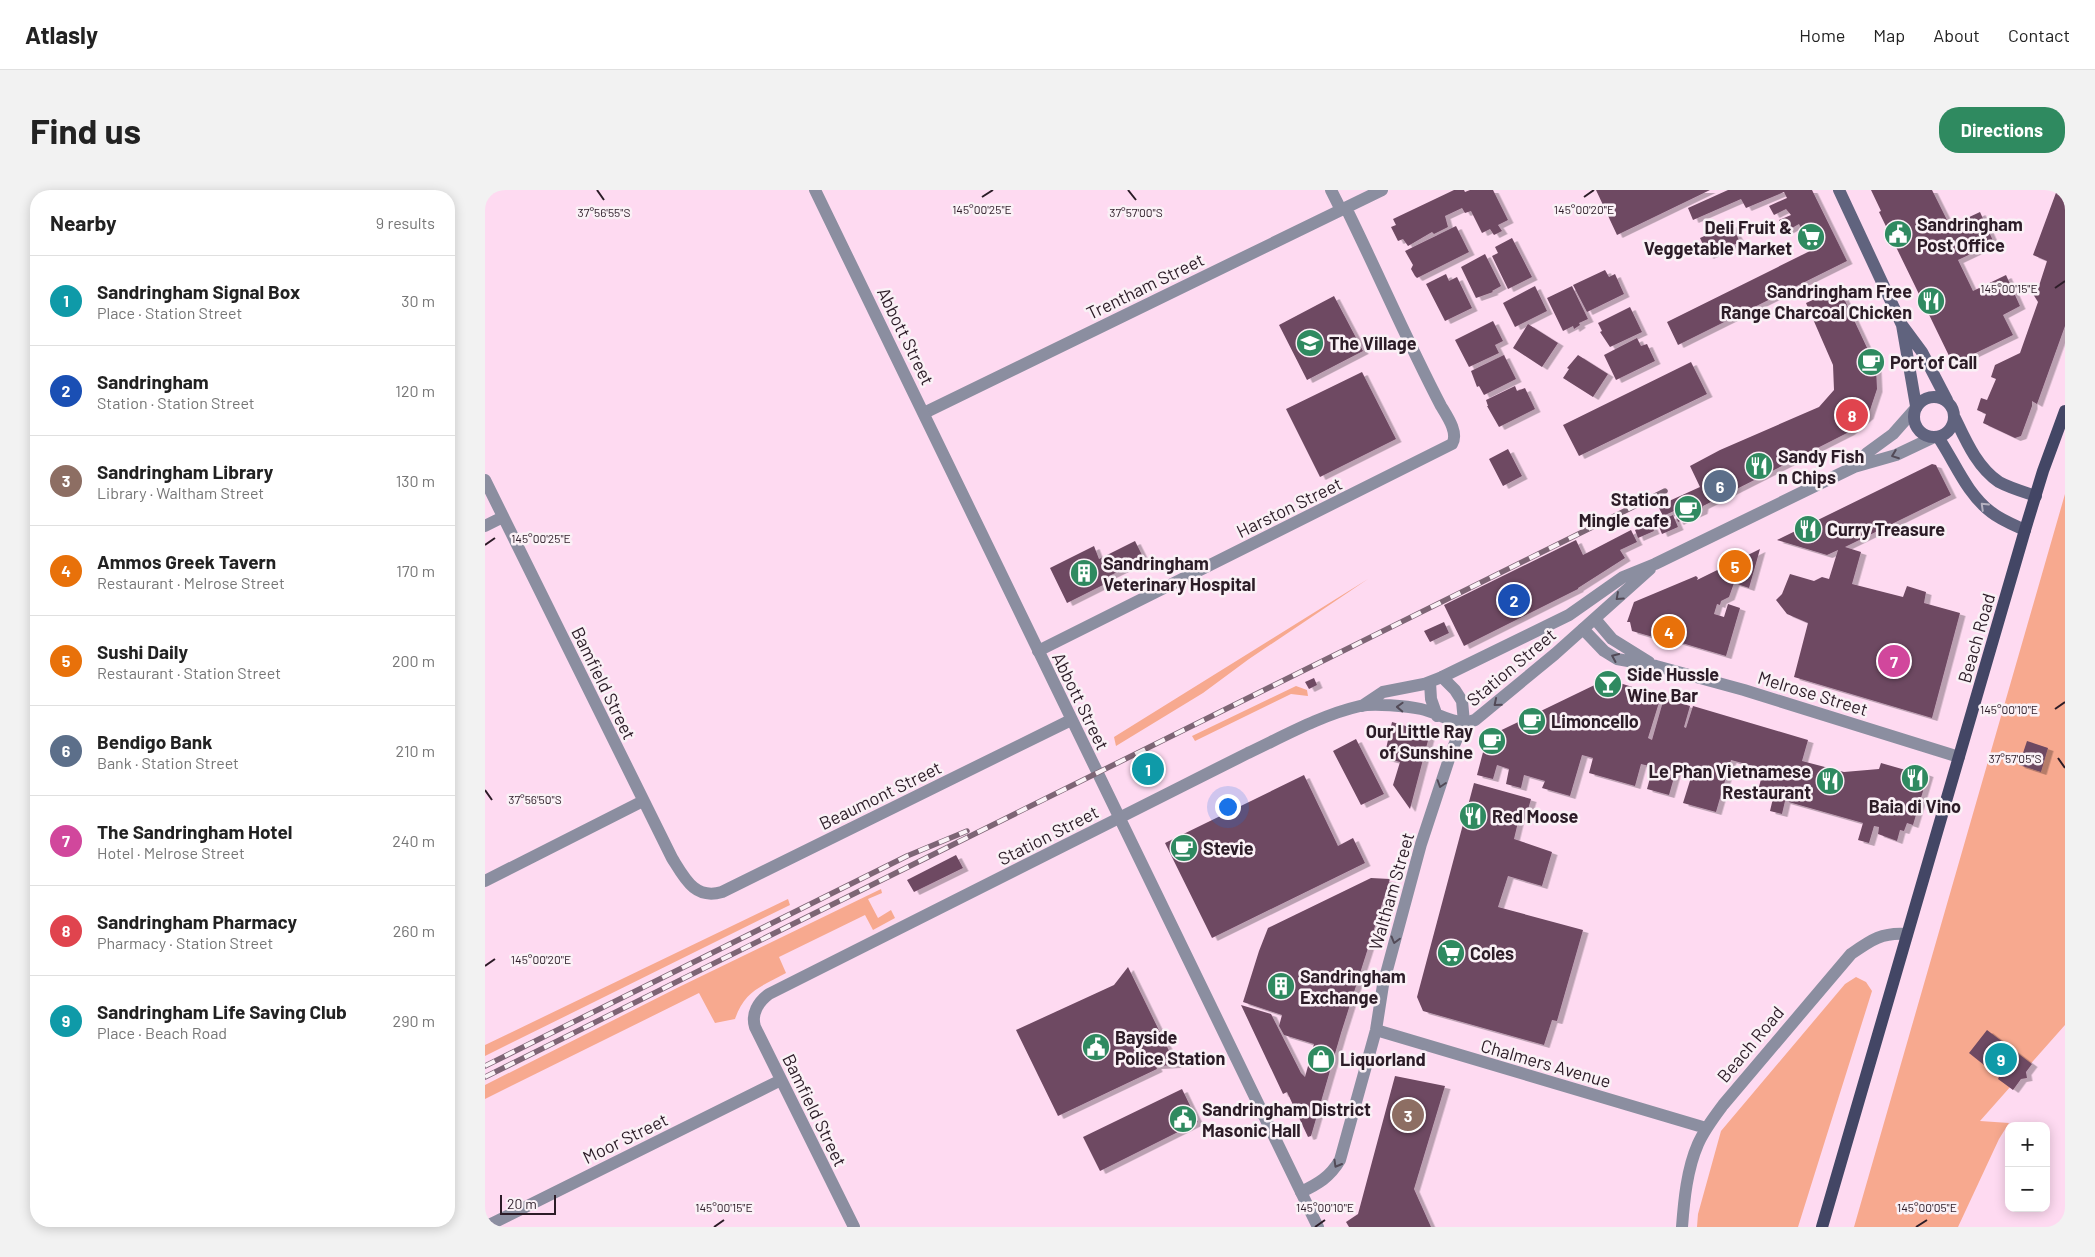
<!DOCTYPE html>
<meta charset="utf-8">
<style>
body{margin:0;font-family:Barlow,sans-serif;background:#f2f2f2;color:#222}
.controls{position:absolute;right:15px;bottom:15px;display:grid;overflow:hidden;border-radius:10px;box-shadow:0 2px 12px #0003}
.controls button{width:45px;height:45px;display:grid;place-items:center;padding:0;border:0;border-bottom:1px solid #e0e0e0;background:#fff;color:#222;font:25px sans-serif}
.scale{position:absolute;left:15px;bottom:12px;width:56px;box-sizing:border-box;padding-left:5px;border:2px solid #2c1c27;border-top:0;font-size:14px;line-height:18px;white-space:nowrap;color:#2c1c27;-webkit-text-stroke:4px #faf1f6;paint-order:stroke}
.you{position:absolute;left:742px;top:616px;width:18px;height:18px;margin:-12px;border:4px solid #fff;border-radius:50%;background:#1a73e8;box-shadow:0 0 0 8px #1a73e833}
.badge{display:grid;place-items:center;width:32px;height:32px;border-radius:50%;background:#2f8a60;color:#fff;font-size:16px;font-weight:700}
.pin{position:absolute;translate:-50% -50%;border:2px solid #fff;box-shadow:0 1px 5px #0006}
.list{margin:0;padding:0;list-style:none}
h2{display:flex;justify-content:space-between;align-items:center;height:65px;margin:0;padding:0 20px;font-size:21px}
h2 small{font-size:16px;font-weight:400;color:#767676}
.list li{display:grid;grid-template-columns:32px 1fr auto;gap:15px;align-items:center;box-sizing:border-box;height:90px;padding:0 20px;border-top:1px solid #e0e0e0}
.list b{display:block;font-size:19px;white-space:nowrap}
.list p{margin:0;font-size:16px;white-space:nowrap;color:#767676}
.list em{font-size:16px;font-style:normal;color:#767676}
.map{position:relative;flex:none;width:1580px;height:1037px;overflow:hidden;border-radius:20px}
header{display:flex;align-items:center;gap:30px;box-sizing:border-box;height:70px;padding:0 25px;background:#fff;border-bottom:1px solid #e0e0e0}
header strong{font-size:24px}
nav{display:flex;gap:28px;margin-inline-start:auto;font-size:18px}
.intro{display:flex;align-items:center;justify-content:space-between;box-sizing:border-box;height:120px;padding:0 30px}
h1{margin:0;font-size:35px}
.button{padding:12px 22px;border-radius:20px;background:#2f8a60;color:#fff;font-size:18px;font-weight:700}
main{display:flex;gap:30px;padding:0 30px}
aside{flex:1;background:#fff;border-radius:20px;box-shadow:0 2px 12px #0003}
.map>svg:first-child{display:block}
</style>
<header>
<strong>Atlasly</strong>
<nav><a>Home</a><a>Map</a><a>About</a><a>Contact</a></nav>
</header>
<div class="intro"><h1>Find us</h1><a class="button">Directions</a></div>
<main>
<aside>
<h2>Nearby<small>9 results</small></h2>
<ul class="list">
<li><span class="badge" style="background:#0f9aa8">1</span><div><b>Sandringham Signal Box</b><p>Place · Station Street</p></div><em>30 m</em></li>
<li><span class="badge" style="background:#1a4fb4">2</span><div><b>Sandringham</b><p>Station · Station Street</p></div><em>120 m</em></li>
<li><span class="badge" style="background:#8d6e63">3</span><div><b>Sandringham Library</b><p>Library · Waltham Street</p></div><em>130 m</em></li>
<li><span class="badge" style="background:#e8710a">4</span><div><b>Ammos Greek Tavern</b><p>Restaurant · Melrose Street</p></div><em>170 m</em></li>
<li><span class="badge" style="background:#e8710a">5</span><div><b>Sushi Daily</b><p>Restaurant · Station Street</p></div><em>200 m</em></li>
<li><span class="badge" style="background:#5c6f8a">6</span><div><b>Bendigo Bank</b><p>Bank · Station Street</p></div><em>210 m</em></li>
<li><span class="badge" style="background:#d1479c">7</span><div><b>The Sandringham Hotel</b><p>Hotel · Melrose Street</p></div><em>240 m</em></li>
<li><span class="badge" style="background:#e0444e">8</span><div><b>Sandringham Pharmacy</b><p>Pharmacy · Station Street</p></div><em>260 m</em></li>
<li><span class="badge" style="background:#0f9aa8">9</span><div><b>Sandringham Life Saving Club</b><p>Place · Beach Road</p></div><em>290 m</em></li>
</ul>
</aside>
<div class="map">
<svg width="1580" height="1037" viewBox="0 0 1580 1037">
<defs>
<filter id="shadow"><feDropShadow dx="5.5" dy="3" stdDeviation="0" flood-color="#0004"/></filter>
</defs>
<rect width="100%" height="100%" fill="#fedaf1"/>
<path fill="#f7a98f" d="M1580,304V835L1495,931L1524,933L1514,949L1473,1037H1369Z
M883,389L764,469L718,503L631,556L629,547Z
M811,496L822,500L823,506L806,504L710,551L707,546Z
M396,699L397,703L383,709L393,728L406,720L410,728L388,740L380,725L294,767L301,783C276,797 260,800 250,829L230,833L214,803L0,909V895L194,797Z
M303,709L305,715L0,866V855Z
M1371,787L1381,792L1387,801L1313,1037H1212L1213,1024L1236,941L1360,794Z"/>
<path fill="#6e4962" filter="url(#shadow)" d="M969,0H979L980,2L985,0H1008L1023,30L1013,35L1017,41L1009,45L1005,39L997,43L986,21L980,23L977,18L960,26L963,37L949,44L947,42L923,56L918,49L913,51L906,37L911,35L908,29Z
M1111,0H1225L1132,45Z
M1243,0H1327L1362,71L1193,155L1182,132L1327,60L1314,34L1300,42L1294,30L1306,25L1301,19L1289,25L1284,16L1302,8L1299,2L1261,18L1256,9L1208,30L1203,18Z
M1386,0H1447L1465,36L1495,22L1509,53L1473,70L1488,101L1521,85L1535,116L1518,125L1528,145L1468,174L1394,22L1396,21Z
M1572,0H1580V136L1552,214L1547,211V216L1536,246L1530,248L1498,233L1501,224L1492,220L1496,208L1502,210L1511,189L1506,187L1510,175L1535,163L1553,112L1548,104L1550,98L1553,99L1562,71L1548,65Z
M1246,34L1255,52L1223,66L1215,48Z
M971,36L984,62L932,88L930,86L926,79L928,75L920,61Z
M1027,48L1047,87L1023,99L1007,66L1013,63L1010,57Z
M1000,64L1016,96L1007,101L1008,102L991,108L976,77Z
M1120,80L1124,87L1130,84L1139,104L1102,122L1088,95Z
M961,84L964,91L972,87L987,118L960,131L941,94Z
M1050,96L1062,121L1030,137L1018,113Z
M1087,96L1103,129L1094,133L1095,135L1089,139L1088,136L1078,141L1062,108Z
M1354,98L1391,177L1392,199L1383,226L1364,242L1218,316L1217,321L1193,332L1189,321L1178,326L1173,316L1215,297L1205,276L1235,260L1334,217L1349,200L1348,175L1321,113Z
M849,106L878,161L822,190L794,135Z
M1145,117L1157,142L1125,157L1115,142L1117,141L1113,133Z
M1008,131L1018,151L1010,155L1014,163L984,177L970,150Z
M1043,134L1073,153L1057,177L1028,158Z
M1152,148L1156,156L1162,154L1170,171L1131,190L1119,165Z
M1019,165L1031,189L999,205L994,196L992,197L986,181Z
M1093,165L1123,184L1108,207L1078,188L1084,179L1082,178Z
M1206,172L1222,204L1094,266L1078,235Z
M877,182L911,249L835,287L801,219Z
M1030,196L1032,201L1040,198L1050,219L1014,237L1002,216H1003L1001,210Z
M1023,259L1037,286L1018,296L1004,269Z
M1447,274L1451,275L1466,305L1360,357L1376,362L1367,394L1418,407L1422,396L1441,402L1439,413L1475,423L1447,528L1309,487L1323,433L1302,424L1291,410L1297,404L1305,384L1329,391L1337,387L1344,389L1353,360L1342,365L1292,350Z
M1188,325L1193,337L1177,344L1172,332Z
M1166,334L1169,341L1153,348L1150,340Z
M1146,340L1152,352L1135,360L1140,368L1093,398V399L979,456L959,415L1091,350L1098,365Z
M650,351L659,369L620,388L622,393L582,413L565,378L609,356L614,369Z
M1275,359L1264,398L1249,393L1244,407L1236,411L1235,415L1232,414L1229,424L1239,427L1243,414L1255,418L1241,466L1173,446L1168,447L1147,441L1145,432H1142L1149,412L1211,386L1213,388L1212,390Z
M959,432L964,443L945,452L939,441Z
M829,488L832,495L824,499L820,492Z
M1122,489L1176,506L1163,548L1167,550L1179,508L1205,516L1199,537L1201,538L1208,516L1323,550L1317,571L1359,582L1394,579L1396,573L1431,583L1432,580L1443,584L1428,635L1422,633L1419,641L1415,640L1412,651L1393,644L1394,637L1389,636L1384,653L1373,650L1378,633L1300,611L1297,624L1285,621L1289,604L1273,600L1279,579L1246,570L1231,622L1198,613L1208,581L1192,577L1184,605L1162,599L1168,577L1156,574L1150,596L1104,583L1108,568L1097,565L1085,606L1057,598L1060,591L1039,585L1036,598L1021,594L1024,579L1012,575L1008,589L992,585L1002,547Z
M907,532L945,543L925,619L908,595L915,572L899,568Z
M871,549L899,604L876,615L848,561Z
M1542,551L1563,558L1556,582L1534,575Z
M667,572L672,581L666,584L664,581L652,588L649,582Z
M819,585L853,656L868,648L880,673L727,748L680,653Z
M989,593L1046,609L1040,630L1034,628L1029,649L1067,662L1057,696L1023,686L1013,717L1098,740L1072,831L1067,830L1059,855L938,821L932,807Z
M471,665L478,678L429,702L422,690Z
M886,688L905,689L856,843L826,946L823,947L802,902L798,904L756,815L786,824L816,883L820,887L829,854L799,845L794,836L797,825L758,812L774,761L783,738Z
M643,777L691,875L671,876L672,879L573,926L531,840L629,795Z
M1502,840L1547,874L1541,882L1542,888L1536,889L1528,900L1513,889L1514,887L1484,863Z
M910,886L960,896L929,999L946,1037H864L861,1032L873,1024Z
M697,899L713,932L615,981L598,947Z"/>
<g fill="none" stroke-linecap="round" stroke-linejoin="round">
<path stroke="#8b8ea0" stroke-width="12" d="M846,0L856,20
M439,223L897,0
M0,290L187,668C200,689 210,710 237,702L586,530
M0,336L18,327
M1110,429L1127,449L1164,472
M1098,439L1119,461L1132,469L1171,476L1259,500L1474,567
M553,461L967,254C974,243 962,226 956,216C922,151 893,83 861,18
M0,691L158,611
M891,840L1221,938
M816,1002C833,994 845,987 855,970L891,840L898,795L936,654L967,560L979,532L977,511L970,500L957,487
M0,1037L296,890
M369,1037L270,837C266,824 273,812 284,804L634,628
M1197,1037C1199,1010 1202,979 1213,954C1219,940 1229,927 1238,915L1366,764C1386,750 1397,742 1422,744"/>
<path stroke="#8b8ea0" stroke-width="12" d="M330,0L833,1037
M1369,277L1382,263L1408,244L1431,218
M945,492L946,509L952,526
M877,516L898,502L939,494L957,487L1084,425L1138,387L1170,374L1369,277L1411,265L1449,247
M634,628C677,606 720,585 763,563C799,546 836,525 875,516C888,513 922,516 936,519C954,523 971,537 990,530L1070,464L1165,379"/>
<path stroke="#60637e" stroke-width="12" d="M1354,0L1417,135L1437,162L1462,210
M1417,135L1431,216
M1429 227a20 20 0 1 1 40 0a20 20 0 1 1-40 0Z
M1470,228C1481,251 1492,277 1514,292C1525,298 1539,302 1551,306
M1453,247C1470,272 1481,303 1506,322C1516,330 1529,335 1540,340"/>
<path stroke="#434665" stroke-width="12" d="M1337,1037L1540,340L1558,281L1580,221"/>
<defs>
<path id="rail" d="M0,876L422,666L482,641
M0,887L1180,301"/>
</defs>
<use href="#rail" stroke="#7d6575" stroke-width="5.5"/>
<use href="#rail" stroke="#faf1f6" stroke-width="4" stroke-dasharray="11" stroke-linecap="butt"/>
</g>
<defs><path id="oneway-chevron" d="M-2-3.5L2.5 0L-2 3.5" fill="none" stroke-width="1.6" stroke-linecap="round" stroke-linejoin="round" transform="scale(1.25)"/></defs>
<g stroke="#524a57">
<use href="#oneway-chevron" transform="translate(1410 265) rotate(159)"/>
<use href="#oneway-chevron" transform="translate(1134 407) rotate(138)"/>
<use href="#oneway-chevron" transform="translate(1130 467) rotate(-156)"/>
<use href="#oneway-chevron" transform="translate(1012 513) rotate(140)"/>
<use href="#oneway-chevron" transform="translate(915 517) rotate(-178)"/>
<use href="#oneway-chevron" transform="translate(956 594) rotate(108)"/>
<use href="#oneway-chevron" transform="translate(910 750) rotate(105)"/>
<use href="#oneway-chevron" transform="translate(852 974) rotate(120)"/>
</g>
<use stroke="#b5b1c0" href="#oneway-chevron" transform="translate(1499 316) rotate(-136)"/>
<path fill="none" stroke="#2c1c27" stroke-width="2" d="M112,0L119,10M643,0L651,10M497,7L508,0M1099,7L1109,0M1570,98L1580,91M0,355L10,348M1570,519L1580,512M1573,568L1580,578M0,600L7,610M0,776L10,769M229,1037L239,1030M830,1037L840,1030M1431,1037L1442,1030"/>
<defs>
<symbol id="civic-disc" viewBox="-11 -11 22 22"><circle r="9.5" fill="#2f8a60" stroke="#faf1f6"/><path d="M-.6-6.5H3V-4.5H.6V-3L4-1V1h2V6H-6V1h2V-1L-.6-3ZM-1.2 2.5V6h2.4V2.5Z" fill="#fff"/></symbol>
<symbol id="supermarket-disc" viewBox="-11 -11 22 22"><circle r="9.5" fill="#2f8a60" stroke="#faf1f6"/><path d="M-6-5.5h2.5l.6 2H6L4.5 2H-2.5L-4.4-4H-6ZM-1.5 3.2a1.3 1.3 0 1 0 .1 0ZM3 3.2a1.3 1.3 0 1 0 .1 0Z" fill="#fff"/></symbol>
<symbol id="restaurant-disc" viewBox="-11 -11 22 22"><circle r="9.5" fill="#2f8a60" stroke="#faf1f6"/><path d="M-5-6h1v4h1v-4h1v4h1v-4h1v5L-1.5 .5V6h-2V.5L-5-1ZM5-6V6H3V1.5H1.5Q1.5-4 5-6Z" fill="#fff"/></symbol>
<symbol id="school-disc" viewBox="-11 -11 22 22"><circle r="9.5" fill="#2f8a60" stroke="#faf1f6"/><path d="M0-5L7-2L0 1L-7-2ZM-4 1L0 2.5L4 1V4Q0 6-4 4Z" fill="#fff"/></symbol>
<symbol id="cafe-disc" viewBox="-11 -11 22 22"><circle r="9.5" fill="#2f8a60" stroke="#faf1f6"/><path d="M-5.5-4.5H6V0H3Q3 3.5 0 3.5H-2.5Q-5.5 3.5-5.5 0ZM3-3.2v2h1.7v-2ZM-6 4.5H4V6H-6Z" fill="#fff"/></symbol>
<symbol id="building-disc" viewBox="-11 -11 22 22"><circle r="9.5" fill="#2f8a60" stroke="#faf1f6"/><path d="M-4-6H4V6H1V3H-1V6H-4ZM-2.5-4.3h1.7v1.8h-1.7ZM.8-4.3h1.7v1.8H.8ZM-2.5-1h1.7V.8h-1.7ZM.8-1h1.7V.8H.8Z" fill="#fff"/></symbol>
<symbol id="bar-disc" viewBox="-11 -11 22 22"><circle r="9.5" fill="#2f8a60" stroke="#faf1f6"/><path d="M-6-5H6L.8 .8V4.5H3.5V6h-7V4.5H-.8V.8Z" fill="#fff"/></symbol>
<symbol id="shop-disc" viewBox="-11 -11 22 22"><circle r="9.5" fill="#2f8a60" stroke="#faf1f6"/><path d="M-5-2.5h2.3a2.7 3.5 0 0 1 5.4 0H5L5.5 6h-11ZM-1.5-2.5h3a1.5 2.3 0 0 0-3 0Z" fill="#fff"/></symbol>
</defs>
<g fill-rule="evenodd">
<use href="#civic-disc" x="1397" y="28" width="32" height="32"/>
<use href="#supermarket-disc" x="1310" y="31" width="32" height="32"/>
<use href="#restaurant-disc" x="1430" y="95" width="32" height="32"/>
<use href="#school-disc" x="809" y="137" width="32" height="32"/>
<use href="#cafe-disc" x="1370" y="156" width="32" height="32"/>
<use href="#restaurant-disc" x="1258" y="260" width="32" height="32"/>
<use href="#cafe-disc" x="1187" y="303" width="32" height="32"/>
<use href="#restaurant-disc" x="1307" y="323" width="32" height="32"/>
<use href="#building-disc" x="583" y="367" width="32" height="32"/>
<use href="#bar-disc" x="1107" y="478" width="32" height="32"/>
<use href="#cafe-disc" x="1031" y="515" width="32" height="32"/>
<use href="#cafe-disc" x="991" y="535" width="32" height="32"/>
<use href="#restaurant-disc" x="1414" y="572" width="32" height="32"/>
<use href="#restaurant-disc" x="1329" y="575" width="32" height="32"/>
<use href="#restaurant-disc" x="972" y="610" width="32" height="32"/>
<use href="#cafe-disc" x="683" y="642" width="32" height="32"/>
<use href="#supermarket-disc" x="950" y="747" width="32" height="32"/>
<use href="#building-disc" x="780" y="780" width="32" height="32"/>
<use href="#civic-disc" x="595" y="841" width="32" height="32"/>
<use href="#shop-disc" x="820" y="853" width="32" height="32"/>
<use href="#civic-disc" x="682" y="913" width="32" height="32"/>
</g>
<g text-anchor="middle" dominant-baseline="central" stroke-width="5" stroke-linejoin="round" paint-order="stroke">
<g font-size="18" font-weight="bold" fill="#2c1c27" stroke="#faf1f6" text-anchor="start">
<text x="1432" y="34">Sandringham<tspan x="1432" dy="21">Post Office</tspan></text>
<text x="1307" y="37" text-anchor="end">Deli Fruit &amp;<tspan x="1307" dy="21">Veggetable Market</tspan></text>
<text x="1427" y="101" text-anchor="end">Sandringham Free<tspan x="1427" dy="21">Range Charcoal Chicken</tspan></text>
<text x="844" y="153">The Village</text>
<text x="1405" y="172">Port of Call</text>
<text x="1293" y="266">Sandy Fish<tspan x="1293" dy="21">n Chips</tspan></text>
<text x="1184" y="309" text-anchor="end">Station<tspan x="1184" dy="21">Mingle cafe</tspan></text>
<text x="1342" y="339">Curry Treasure</text>
<text x="618" y="373">Sandringham<tspan x="618" dy="21">Veterinary Hospital</tspan></text>
<text x="1142" y="484">Side Hussle<tspan x="1142" dy="21">Wine Bar</tspan></text>
<text x="1066" y="531">Limoncello</text>
<text x="988" y="541" text-anchor="end">Our Little Ray<tspan x="988" dy="21">of Sunshine</tspan></text>
<text x="1326" y="581" text-anchor="end">Le Phan Vietnamese<tspan x="1326" dy="21">Restaurant</tspan></text>
<text x="1430" y="616" text-anchor="middle">Baia di Vino</text>
<text x="1007" y="626">Red Moose</text>
<text x="718" y="658">Stevie</text>
<text x="985" y="763">Coles</text>
<text x="815" y="786">Sandringham<tspan x="815" dy="21">Exchange</tspan></text>
<text x="630" y="847">Bayside<tspan x="630" dy="21">Police Station</tspan></text>
<text x="855" y="869">Liquorland</text>
<text x="717" y="919">Sandringham District<tspan x="717" dy="21">Masonic Hall</tspan></text>
</g>
<g font-size="18" fill="#2c1c27" stroke="#faf1f6">
<text transform="translate(660 96) rotate(-26)">Trentham Street</text>
<text transform="translate(421 146) rotate(64)">Abbott Street</text>
<text transform="translate(804 317) rotate(-26)">Harston Street</text>
<text transform="translate(1491 448) rotate(-74)">Beach Road</text>
<text transform="translate(1026 477) rotate(-40)">Station Street</text>
<text transform="translate(119 493) rotate(64)">Bamfield Street</text>
<text transform="translate(1328 503) rotate(17)">Melrose Street</text>
<text transform="translate(596 511) rotate(64)">Abbott Street</text>
<text transform="translate(395 605) rotate(-26)">Beaumont Street</text>
<text transform="translate(563 645) rotate(-27)">Station Street</text>
<text transform="translate(906 701) rotate(-74)">Waltham Street</text>
<text transform="translate(1265 854) rotate(-50)">Beach Road</text>
<text transform="translate(1061 873) rotate(16)">Chalmers Avenue</text>
<text transform="translate(330 920) rotate(64)">Bamfield Street</text>
<text transform="translate(140 948) rotate(-26)">Moor Street</text>
</g>
</g>
<g font-size="12" text-anchor="middle" fill="#2c1c27" stroke="#faf1f6" stroke-width="5" stroke-linejoin="round" paint-order="stroke">
<text x="497" y="24">145°00'25"E</text>
<text x="1099" y="24">145°00'20"E</text>
<text x="119" y="27">37°56'55"S</text>
<text x="651" y="27">37°57'00"S</text>
<text x="1524" y="103">145°00'15"E</text>
<text x="56" y="353">145°00'25"E</text>
<text x="1524" y="524">145°00'10"E</text>
<text x="1530" y="573">37°57'05"S</text>
<text x="50" y="614">37°56'50"S</text>
<text x="56" y="774">145°00'20"E</text>
<text x="239" y="1022">145°00'15"E</text>
<text x="840" y="1022">145°00'10"E</text>
<text x="1442" y="1022">145°00'05"E</text>
</g>
</svg>
<div class="controls">
<button>+</button>
<button>−</button>
</div>
<div class="scale">20 m</div>
<div class="you"></div>
<div class="pin badge" style="left:663px;top:579px;background:#0f9aa8">1</div>
<div class="pin badge" style="left:1029px;top:410px;background:#1a4fb4">2</div>
<div class="pin badge" style="left:923px;top:925px;background:#8d6e63">3</div>
<div class="pin badge" style="left:1184px;top:442px;background:#e8710a">4</div>
<div class="pin badge" style="left:1250px;top:376px;background:#e8710a">5</div>
<div class="pin badge" style="left:1235px;top:296px;background:#5c6f8a">6</div>
<div class="pin badge" style="left:1409px;top:471px;background:#d1479c">7</div>
<div class="pin badge" style="left:1367px;top:225px;background:#e0444e">8</div>
<div class="pin badge" style="left:1516px;top:869px;background:#0f9aa8">9</div>
</div>
</main>
